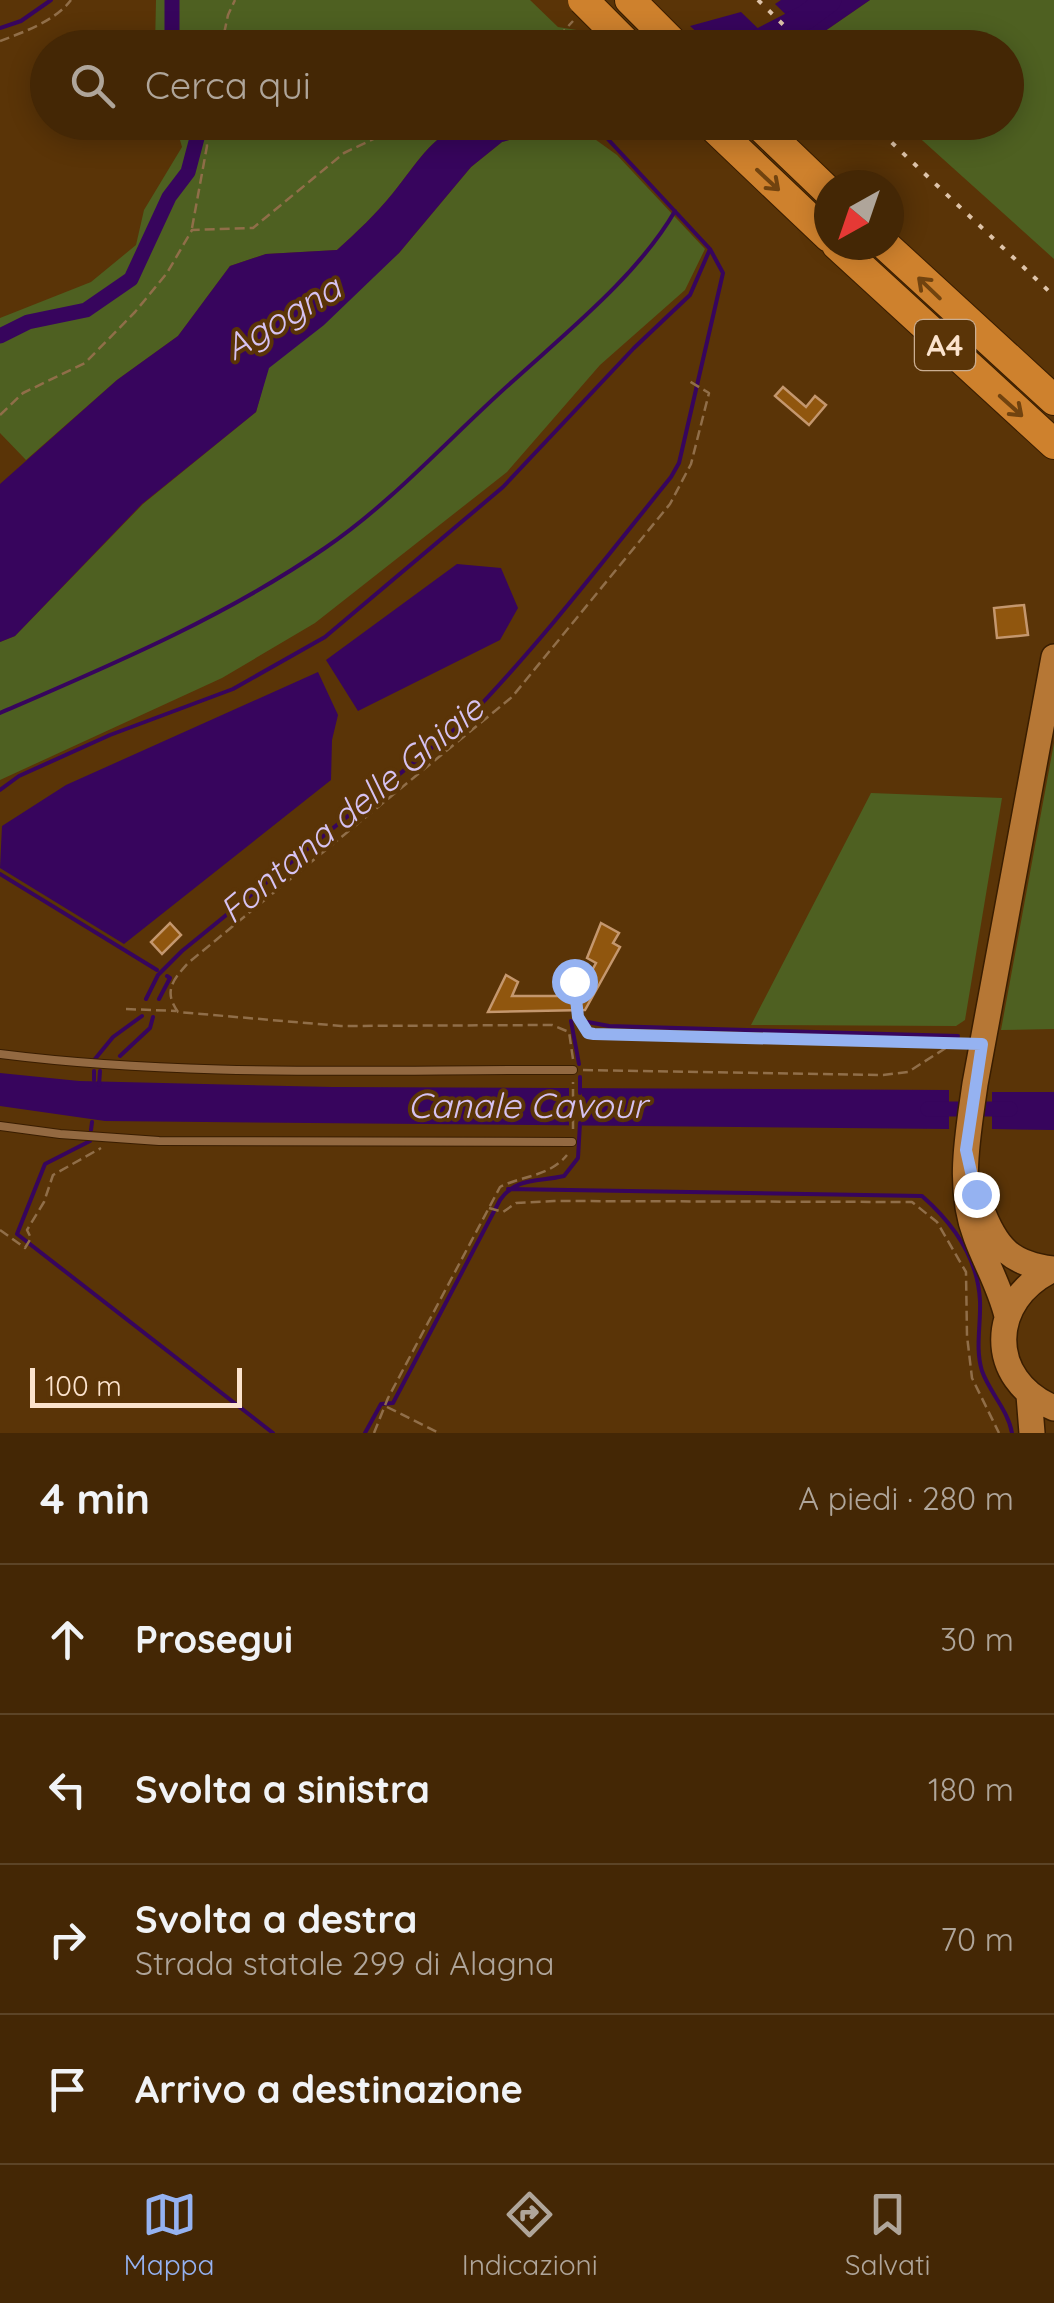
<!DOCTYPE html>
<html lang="it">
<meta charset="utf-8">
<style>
body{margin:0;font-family:Quicksand,sans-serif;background:#4e3313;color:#f1f3f6}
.compass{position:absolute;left:814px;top:170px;width:90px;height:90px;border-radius:50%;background:#442705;box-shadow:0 5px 25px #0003;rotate:220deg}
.scale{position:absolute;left:30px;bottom:25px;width:212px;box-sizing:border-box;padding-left:10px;border:5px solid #fbe3cd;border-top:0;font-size:28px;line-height:35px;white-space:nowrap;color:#fbe3cd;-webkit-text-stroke:8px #5a3407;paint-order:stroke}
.stop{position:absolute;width:30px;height:30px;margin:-22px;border:8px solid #95b2f1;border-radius:50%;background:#fff}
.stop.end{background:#95b2f1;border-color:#fff;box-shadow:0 2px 10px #0008}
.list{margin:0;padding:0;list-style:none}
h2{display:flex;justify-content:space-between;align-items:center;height:130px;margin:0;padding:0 40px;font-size:42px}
h2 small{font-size:32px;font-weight:400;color:#afa59a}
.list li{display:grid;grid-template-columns:65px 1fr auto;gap:30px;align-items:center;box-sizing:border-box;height:150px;padding:0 40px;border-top:2px solid #5c4427}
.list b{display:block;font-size:38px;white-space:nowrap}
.list p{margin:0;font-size:32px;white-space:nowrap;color:#afa59a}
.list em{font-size:32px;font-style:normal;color:#afa59a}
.icon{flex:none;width:55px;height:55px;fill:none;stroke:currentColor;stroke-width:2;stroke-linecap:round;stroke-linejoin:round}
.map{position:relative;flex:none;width:1054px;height:1433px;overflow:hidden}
.search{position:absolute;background:#442705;box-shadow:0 5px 25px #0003;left:30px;right:30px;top:30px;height:110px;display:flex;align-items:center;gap:25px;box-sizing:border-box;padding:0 35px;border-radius:55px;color:#afa59a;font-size:38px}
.sheet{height:730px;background:#442705}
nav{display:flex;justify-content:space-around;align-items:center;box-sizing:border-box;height:140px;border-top:2px solid #5c4427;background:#442705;font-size:28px;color:#afa59a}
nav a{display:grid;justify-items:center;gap:5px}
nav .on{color:#95b2f1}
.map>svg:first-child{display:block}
</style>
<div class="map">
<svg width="1054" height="1433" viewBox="0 0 1054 1433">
<rect width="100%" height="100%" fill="#5a3407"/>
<path fill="#4e6021" d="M156,0H530L558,27L583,31L600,47H155Z
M870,0H1054V259L903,123L1006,122V48H820L812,40Z
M175,123H465C430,137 416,165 393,193C376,214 357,232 337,250L266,254L230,266L178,336L117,380L26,460L0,433V318L91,282L136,245L144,210L182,147Z
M547,129L585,132L617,155L705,249L685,290L600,365L507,472L315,623L222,678L0,780V642L15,636L143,504L256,412L268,368L399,253L471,167L502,142Z
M1054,743V1029L1001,1030Z
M871,793L1002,798L965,1020L956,1026L751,1025Z"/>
<path fill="#37055d" d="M781,0H870L812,40L775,4Z
M741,12L777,47H713L690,26Z
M465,123H627L585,132L547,129L502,142L471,167L399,253L324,325L269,368L256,412L142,504L15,636L0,642V484L117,380L178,336L230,266L266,254L337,250C357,232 376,214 393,193C416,165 430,137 465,123Z
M457,564L501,568L518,608L500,640L358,711L326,660Z
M318,672L338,715L332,740L331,780L124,944L0,868L2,826L66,785Z
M0,1073L79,1081L332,1087L949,1090V1129L105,1121L0,1106Z
M992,1092H1054V1130L992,1129Z"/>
<path fill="#5a3407" d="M569,1083H582V1130H569Z"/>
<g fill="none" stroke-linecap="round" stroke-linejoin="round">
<path stroke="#37055d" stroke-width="4" d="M0,28L21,21L51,0
M0,713C111,665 225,617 325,548C394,501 451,436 513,381C568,331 638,275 675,211
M0,790L19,776L110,735L233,689L325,637L503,487L634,348L690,295L710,249
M0,874L157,970
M146,999L158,975L182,951L466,720C540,644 605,559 671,477L679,463L723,273L710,249L592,122
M159,999L170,978L167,976
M571,1021L579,1064
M588,1022L609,1026L958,1036
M120,1056L150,1028L153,1017
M95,1059L113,1037L142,1016
M94,1080V1071
M99,1085L100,1071
M580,1093V1077
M91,1130L92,1122
M90,1141L45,1164L17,1234L273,1433
M508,1189L922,1196C954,1224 978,1258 980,1301C981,1325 975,1348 982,1371C990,1393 1008,1410 1012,1433
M365,1433L381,1404L393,1403L500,1200C516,1177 538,1182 564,1176L578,1158L580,1123"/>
<path stroke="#37055d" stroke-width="15" d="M172,0V48
M0,336L28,322L86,310L131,279L169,197L188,172L197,138L191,122
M928,1109H1010"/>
<path stroke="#37055d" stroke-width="25" d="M746,48L806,17L829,0"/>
</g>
<path fill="#90560e" stroke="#c4976e" stroke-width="2.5" d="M783,387L806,407L815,396L826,405L809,425L775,396Z
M1024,605L1028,635L997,638L994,608Z
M170,923L181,935L162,954L151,942Z
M601,923L619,933L613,943L620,947L585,1010L488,1012L506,975L518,982L512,996H578L596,963L587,958Z"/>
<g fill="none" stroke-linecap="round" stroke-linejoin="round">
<defs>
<path id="service" d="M0,1054C189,1078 383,1069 573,1070
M0,1126L60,1134L159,1141L572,1142"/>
<path id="primary" d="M981,1208C996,1248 1011,1264 1053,1269
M1054,1269C988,1299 986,1380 1054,1408
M1007,1316C1000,1287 986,1264 976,1237C957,1187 968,1135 975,1084L1054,657
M1029,1395L1032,1433"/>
<path id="motorway" d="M630,0L678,48
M708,122L829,237
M756,122L829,192
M837,245L1054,444
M885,245L1054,400"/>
</defs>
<use href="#service" stroke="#391d00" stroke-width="10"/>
<use href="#primary" stroke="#391d00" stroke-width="28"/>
<use href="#motorway" stroke="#391d00" stroke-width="32"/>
<path stroke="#906e49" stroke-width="2.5" stroke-dasharray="10 5" stroke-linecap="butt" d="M0,41C24,32 55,21 71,0
M221,48L228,15L235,0
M548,48L573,21
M192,228L207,146L205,122
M0,415L23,393L85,363L135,312L167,273L192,230L253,228L344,153L409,122
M574,981L578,1017L588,1033L594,1034L961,1044
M126,1009L176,1011
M573,1059L569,1032L552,1025L341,1026L178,1012C163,991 173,980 188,963L512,697L670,504L691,464L709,393L689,381
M583,1070L883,1075L908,1072L952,1044
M573,1129V1082
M489,1208L503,1212L516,1203L554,1201L912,1202L937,1222L966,1272L967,1336L972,1378L999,1433
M0,1230L25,1248L31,1238L27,1230L44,1202L53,1175L101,1148
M387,1407L439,1433
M374,1433L388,1398L500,1187C523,1175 549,1177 567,1155"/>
<use href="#service" stroke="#936941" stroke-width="8"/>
<use href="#primary" stroke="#b67735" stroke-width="25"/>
<use href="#motorway" stroke="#ce812d" stroke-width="30"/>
<path stroke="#dec4aa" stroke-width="4" stroke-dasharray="5 10" stroke-linecap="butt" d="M758,0L807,48
M870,122L1054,296"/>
<defs>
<path id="motorway-bridge" d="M583,0L631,48"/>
</defs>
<use href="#motorway-bridge" stroke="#391d00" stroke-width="32" stroke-linecap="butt"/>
<use href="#motorway-bridge" stroke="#ce812d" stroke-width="30"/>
</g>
<defs><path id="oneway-shaft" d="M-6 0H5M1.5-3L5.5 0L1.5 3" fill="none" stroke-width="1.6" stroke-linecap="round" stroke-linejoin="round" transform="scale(2.5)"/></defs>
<g stroke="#71430f">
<use href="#oneway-shaft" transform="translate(768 180) rotate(43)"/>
<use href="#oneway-shaft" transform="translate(929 288) rotate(-136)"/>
<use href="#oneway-shaft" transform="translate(1011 406) rotate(42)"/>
</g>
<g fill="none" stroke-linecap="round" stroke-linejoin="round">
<path stroke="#95b2f1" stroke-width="12" d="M574,981L578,1017L588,1033L594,1034L982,1044L966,1150L976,1194"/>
</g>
<g text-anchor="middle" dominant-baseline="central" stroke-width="8" stroke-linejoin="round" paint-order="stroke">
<rect fill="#5a3407" stroke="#cbae92" stroke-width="2.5" x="915" y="320" width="60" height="50" rx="8"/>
<g font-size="30" font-weight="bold" fill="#fbe3cd">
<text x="945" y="345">A4</text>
</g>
<g font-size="35" font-style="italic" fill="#d6c2f1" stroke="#5a3407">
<text transform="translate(282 317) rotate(-31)">Agogna</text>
<text transform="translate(351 809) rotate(-40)">Fontana delle Ghiaie</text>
<text x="527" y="1105">Canale Cavour</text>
</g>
</g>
</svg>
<svg class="compass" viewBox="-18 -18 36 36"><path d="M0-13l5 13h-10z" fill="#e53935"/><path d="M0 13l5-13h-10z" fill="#afa59a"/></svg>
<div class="scale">100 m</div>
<div class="stop" style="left:574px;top:981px"></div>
<div class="stop end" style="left:976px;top:1194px"></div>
<div class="search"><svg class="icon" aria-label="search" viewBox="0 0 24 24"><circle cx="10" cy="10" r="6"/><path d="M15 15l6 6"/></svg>Cerca qui</div>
</div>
<section class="sheet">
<h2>4 min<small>A piedi · 280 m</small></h2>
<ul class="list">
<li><svg class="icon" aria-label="ahead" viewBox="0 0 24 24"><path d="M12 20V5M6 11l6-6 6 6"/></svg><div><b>Prosegui</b></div><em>30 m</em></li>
<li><svg class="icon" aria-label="left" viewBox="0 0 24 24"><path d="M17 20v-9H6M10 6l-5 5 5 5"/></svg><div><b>Svolta a sinistra</b></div><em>180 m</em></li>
<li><svg class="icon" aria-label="right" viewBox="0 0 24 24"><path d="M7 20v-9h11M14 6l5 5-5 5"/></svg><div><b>Svolta a destra</b><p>Strada statale 299 di Alagna</p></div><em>70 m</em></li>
<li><svg class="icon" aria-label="arrive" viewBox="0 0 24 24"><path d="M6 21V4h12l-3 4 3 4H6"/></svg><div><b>Arrivo a destinazione</b></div></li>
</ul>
</section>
<nav>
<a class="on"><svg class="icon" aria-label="map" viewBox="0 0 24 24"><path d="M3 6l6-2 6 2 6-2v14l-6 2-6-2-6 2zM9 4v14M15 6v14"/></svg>Mappa</a>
<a><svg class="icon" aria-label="directions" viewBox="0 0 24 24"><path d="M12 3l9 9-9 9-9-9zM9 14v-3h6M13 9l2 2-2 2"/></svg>Indicazioni</a>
<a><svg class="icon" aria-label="saved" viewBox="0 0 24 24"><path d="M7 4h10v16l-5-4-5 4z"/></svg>Salvati</a>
</nav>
